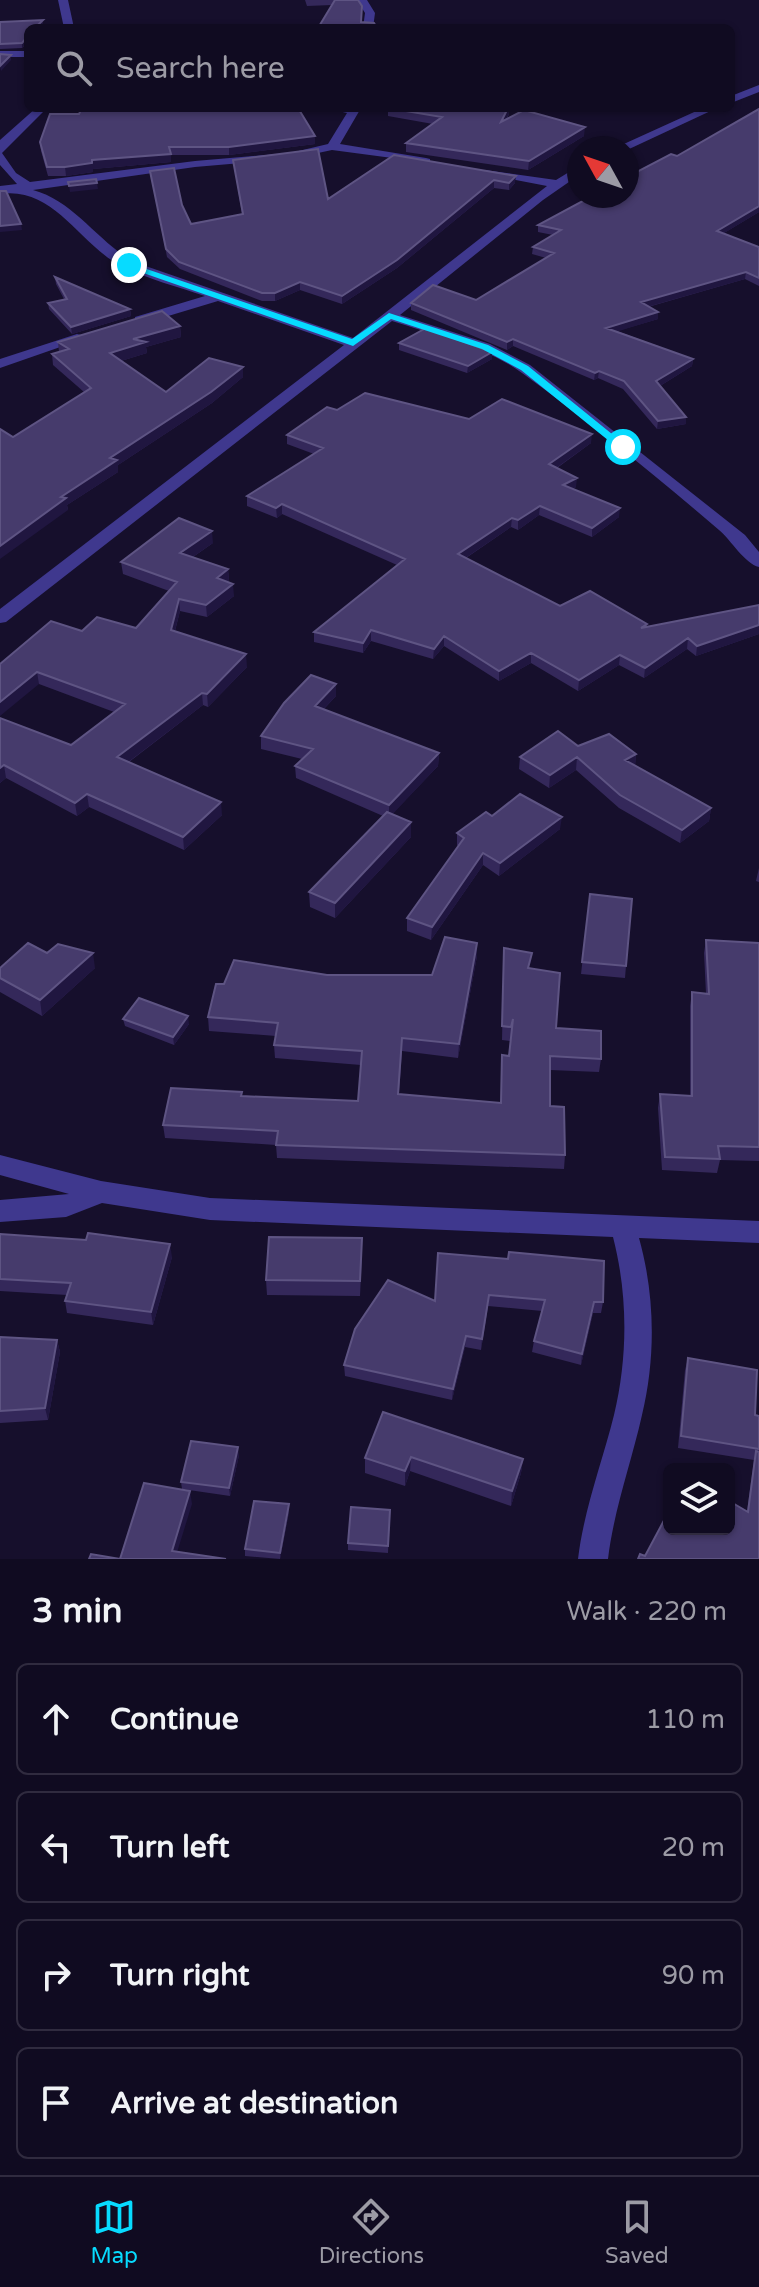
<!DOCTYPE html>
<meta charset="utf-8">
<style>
body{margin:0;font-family:"Varela Round",sans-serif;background:#19142a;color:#f1f3f6}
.controls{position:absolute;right:24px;bottom:24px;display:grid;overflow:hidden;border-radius:12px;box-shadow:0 2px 6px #0004}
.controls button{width:72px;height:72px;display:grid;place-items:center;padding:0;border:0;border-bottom:2px solid #302b3f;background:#100b21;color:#f1f3f6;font:40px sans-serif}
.compass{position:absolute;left:567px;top:136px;width:72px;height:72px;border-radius:50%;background:#100b21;box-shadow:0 2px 6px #0004;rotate:310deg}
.stop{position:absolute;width:24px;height:24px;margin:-18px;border:6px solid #07dbff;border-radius:50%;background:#fff}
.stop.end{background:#07dbff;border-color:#fff;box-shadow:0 2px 8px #0008}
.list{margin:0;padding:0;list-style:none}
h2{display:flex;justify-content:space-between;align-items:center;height:104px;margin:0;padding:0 32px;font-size:34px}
h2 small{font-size:26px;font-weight:400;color:#9c9ba5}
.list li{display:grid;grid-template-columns:52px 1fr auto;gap:24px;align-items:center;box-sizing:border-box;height:112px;margin:0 16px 16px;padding:0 16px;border:2px solid #302b3f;border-radius:12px}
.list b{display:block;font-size:30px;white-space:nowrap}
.list em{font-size:26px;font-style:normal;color:#9c9ba5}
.icon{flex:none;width:44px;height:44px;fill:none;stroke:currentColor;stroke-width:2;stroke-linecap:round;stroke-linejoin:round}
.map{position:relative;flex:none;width:759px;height:1559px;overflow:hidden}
.search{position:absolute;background:#100b21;box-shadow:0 2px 6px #0004;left:24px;right:24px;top:24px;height:88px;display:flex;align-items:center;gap:20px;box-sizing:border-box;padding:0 28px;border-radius:12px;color:#9c9ba5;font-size:30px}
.sheet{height:616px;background:#100b21}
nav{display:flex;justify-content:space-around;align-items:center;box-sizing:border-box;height:112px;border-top:2px solid #302b3f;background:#100b21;font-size:22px;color:#9c9ba5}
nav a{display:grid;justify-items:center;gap:4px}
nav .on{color:#07dbff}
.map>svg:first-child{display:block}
</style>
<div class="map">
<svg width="759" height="1559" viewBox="0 0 759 1559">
<rect width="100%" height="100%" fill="#160f2c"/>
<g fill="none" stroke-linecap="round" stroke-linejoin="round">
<path fill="#3f388e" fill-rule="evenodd" d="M58,0H68L74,28H64Z
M357,0H367L375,13L373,28H363L365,13Z
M0,51H28V57H0Z
M759,85V92L731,103V96Z
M36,108H47L2,153L16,173L30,182L195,161L290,153L328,144L347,113L325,108H361L340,144L426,158L430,159V163L332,150L290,159L195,167L33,190C74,201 97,241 134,262L353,338L547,186L485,174V170L556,180L579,166V175L543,200L400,315L490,344L530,365L745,535L759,552V567C745,564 731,540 719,530C656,476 590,422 522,373C485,346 435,335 392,321L6,622L0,623V609L344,345L218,301L145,323H135V317L205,296C178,287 148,279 123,267C79,245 55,186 0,194V186L17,184L0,165V140Z
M703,108H717L627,150L615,148Z
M77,334L89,337L0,368V359Z
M0,1155L101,1181L210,1198L759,1221V1243L639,1238C655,1295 656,1357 642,1415C631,1464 614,1509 608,1559H578C584,1509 602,1463 614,1415C628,1357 628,1295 613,1237L210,1220L102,1203L66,1217L0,1222V1200L69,1194L0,1175Z"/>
</g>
<path fill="#34285a" d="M305,0H358L361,22L318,28L332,5L307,6Z
M43,20V25L41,28H28V42L22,48L0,49V22Z
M388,108L509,114L507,119L584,136L528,170L406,152V143L433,124L388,116Z
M759,109V212L724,233L759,247V286L745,279L648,307L658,312V319L617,331L693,359L692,366L660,386L686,424L657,429L623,389L598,378L594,380L513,346L507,350L411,310V303L476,300L546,258L532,254L533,247L553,235L538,232V225L677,156Z
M40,142L315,144L229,155H171V162L93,169V172L66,176H48L41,151Z
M394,155L515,183L509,190L494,188L397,268L342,304L300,290L275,301H262L180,269L167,257L150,171L182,205L191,224L242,214L233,160L328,199Z
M55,277L130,309L131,316L72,334L49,309L48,303L64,299L56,284Z
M180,326L181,337L146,347L147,353L121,361L166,392L243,367V377L212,403L118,465V472L67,505L68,510L13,437L84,392L53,365L52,354L59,352L58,342Z
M399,343L492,359L467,373L399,350Z
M337,410L469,419L591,443L557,468L576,487L573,489L619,517L592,537L539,515L518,530L511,527L466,558L560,606L647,624V627L759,605V634L696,656L687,649L644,678L619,665L578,691L531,663L499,681L444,646L433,659L371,641L363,653L314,642V632L397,565L282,514L277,518L247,506V496L314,454L287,444V435Z
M213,543L193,557L228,569L229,581L227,582L234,596L207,617L180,611L175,631L247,667L208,707L203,705L129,762L222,815L184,850L89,807L77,816L6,778L0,783V718L71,745L114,712L39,684L0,664L82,631L136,628L169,591L123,574L121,562Z
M336,684V696L324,709L439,753L438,766L392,814L411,837L335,918L310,907L309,892L383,816L296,778L295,766L302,759L261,749V736Z
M578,746L636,754L635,766L711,808L709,821L680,843L619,808L576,770L549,788L519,769L520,757Z
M492,816L560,829L499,876L483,865L431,940L407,931V918L458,846L457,845V833Z
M759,868V882L756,881Z
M590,894L626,966L625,978L581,974Z
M706,940L759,943V1161L720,1160L717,1173L662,1170L658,1108L660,1094L690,1096V1006L692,992L706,994L704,953Z
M477,943V956L458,1058L402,1051L399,1094L501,1103L502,1055L509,1056L510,1041L502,1040L504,948L530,968L556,1028L601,1059L599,1072L550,1070V1106L565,1155L564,1169L277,1158L276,1145L165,1138L163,1125L242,1096L358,1101L361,1065L275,1058L274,1045L276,1036L209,1031L208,1017L224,984L327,975H432Z
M47,953L95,968L42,1016L0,992V968Z
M123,1019L189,1024L174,1045L125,1026Z
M0,1234L172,1257L153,1325L67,1313L65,1301L67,1295L0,1291Z
M362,1253L360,1296L267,1295L266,1280Z
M438,1253L603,1302L601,1313H593L581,1365L532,1352L534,1341L542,1311L488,1306L481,1350L465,1347L452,1400L345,1376L344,1365L435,1301Z
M0,1337L57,1340L60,1352L48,1420L0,1423Z
M688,1358L755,1415L759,1416V1559L747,1511L754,1460L678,1448L685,1370Z
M383,1412L523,1459L521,1473L511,1506L410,1471L405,1486L365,1473V1458Z
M239,1455L230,1496L182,1489L181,1482Z
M289,1504V1512L280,1559L245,1556V1549Z
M390,1510L388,1553L348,1550V1543Z"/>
<path fill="#201640" d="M43,20V25L41,28H35Z
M28,36V42L22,48V43Z
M11,55V60L1,71L0,66Z
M508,108H509V114L500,130L501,122Z
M585,127L584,136L528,170L529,161Z
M315,136V144L229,155V147Z
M171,154V162L93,169V172L66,176L65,167L92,160Z
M516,176L515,183L509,190V183Z
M494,180V188L397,268L342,304V296Z
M97,183L98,189L70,192L69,186Z
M759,206V212L716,238L717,231Z
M21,224L22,230L0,232V226Z
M746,272L745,279L640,309L641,302Z
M300,282V290L275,301V293Z
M130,309L131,316L72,334L71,327Z
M658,312V319L606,335V328Z
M180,326L181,337L146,347L147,353L111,364L110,353L133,339Z
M513,339V346L507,350V342Z
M492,352V359L467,373L468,366Z
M693,359L692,366L655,389L656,381Z
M243,367V377L212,403L118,465V472L67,505L68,510L0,559V546L61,497L110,458Z
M599,371L598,378L594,380L595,373Z
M686,417V424L657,429L658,421Z
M592,434L591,443L549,473V464Z
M577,478L576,487L562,495L563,485Z
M282,504V514L277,518L276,508Z
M540,506L539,515L518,530V520Z
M620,508L619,517L592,537V528Z
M512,518L511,527L458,563V554Z
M212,531L213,543L181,565L180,553Z
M228,569L229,581L217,590V578Z
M233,584L234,596L207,617L206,605Z
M179,599L180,611L172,642L171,630Z
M759,625V634L696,656L697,646Z
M371,630V641L363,653V643Z
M444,636V646L433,659L434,649Z
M688,638L687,649L644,678L645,668Z
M531,653V663L499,681V671Z
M246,654L247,667L208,707L207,694Z
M620,655L619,665L578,691L579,680Z
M37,672L39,684L0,716V702Z
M336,684V696L315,718V706Z
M202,693L203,705L119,769L117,757Z
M439,753L438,766L389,818V805Z
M636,754L635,767L625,760Z
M577,757L576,770L549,788L550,775Z
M4,765L6,778L0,783V768Z
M87,794L89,807L77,816L75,803Z
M221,802L222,815L184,850L183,837Z
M711,808L709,821L680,843L682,830Z
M562,817L560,829L499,876L500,863Z
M411,822V837L335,918V903Z
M483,853V865L431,940L432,927Z
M477,943V956L458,1058L459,1044Z
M93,953L95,968L42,1016L40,1000Z
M188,1016L189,1024L174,1045L173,1037Z
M170,1244L172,1257L153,1325L151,1312Z
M489,1295L488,1306L481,1350L482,1339Z
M594,1302L593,1313L581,1365L582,1354Z
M466,1336L465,1347L452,1400L453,1389Z
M57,1340L60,1352L48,1420L45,1408Z
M238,1447L239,1455L230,1496L229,1488Z
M411,1457L410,1471L405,1486V1471Z
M523,1459L521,1473L511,1506L512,1491Z
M190,1491L192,1504L175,1559L172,1551Z
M289,1504V1512L280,1559V1553Z"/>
<path fill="#463b6c" stroke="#5e5483" stroke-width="2" d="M335,0H358L362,6L361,22L374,23L377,28H318Z
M43,20L35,28H28V36L22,43L0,44V22Z
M0,54L11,55L0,66Z
M82,108H298L315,136L229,147H169L171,154L92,160V163L65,167H47L40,142L50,114H79Z
M388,108H508L501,122L524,110L585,127L529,161L406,143L442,117Z
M759,109V206L717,231L759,247V278L746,272L641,302L658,312L606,328L693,359L656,381L686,417L658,421L624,381L599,371L595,373L513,339L507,342L411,303L433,285L476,300L554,253L533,247L561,230L538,225L592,196H627V177L671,154L677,156Z
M318,149L328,199L394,155L516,176L509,183L494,180L397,260L342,296L300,282L275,293H262L179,262L166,249L150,171L174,168L182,205L191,224L243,214L233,160Z
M96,179L97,183L69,186L68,182Z
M0,191H6L21,224L0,226Z
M55,277L130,309L71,327L48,303L67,299Z
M162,311L180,326L133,339L146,342L110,353L166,392L209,358L243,367L211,392L110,458L117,460L61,497L66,498L0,546V429L13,437L91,388L52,354L69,349L58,342Z
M426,328L492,352L468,366L399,343Z
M365,393L469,419L502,399L592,434L549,464L577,478L563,485L620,508L592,528L540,506L518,520L512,518L458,554L560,606L590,591L647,624L641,628L759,605V625L697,646L688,638L645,668L620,655L579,680L531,653L499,671L444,636L434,649L371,630L363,643L314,632L405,559L282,504L276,508L247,496L323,448L287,435L327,407L337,410Z
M179,518L212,531L180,553L228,569L217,578L233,584L206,605L179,599L171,630L246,654L207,694L202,693L117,757L221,802L183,837L87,794L75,803L4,765L0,768V718L71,745L125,704L37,672L0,702V664L51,621L82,631L97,617L136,628L177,582L121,562Z
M311,675L336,684L315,706L439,753L389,805L295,766L313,749L261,736L284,703Z
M558,731L578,746L609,734L636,754L625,760L711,808L682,830L620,795L577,757L550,775L520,757Z
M520,794L562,817L500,863L483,853L432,927L407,918L464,838L457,833L486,812L492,816Z
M387,812L411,822L335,903L309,892Z
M590,894L632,899L626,966L582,962Z
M445,937L477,943L459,1044L402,1038L398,1094L501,1103L502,1055L509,1056L513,1019L511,1027L502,1026L504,948L532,953L528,968L560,973L556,1028L601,1031V1059L550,1056V1106L564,1107L565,1155L276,1145L278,1131L163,1125L171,1088L242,1092L241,1096L358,1101L362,1051L274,1045L278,1023L208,1017L216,984H224L234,960L327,975H432Z
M706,940L759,943V1147L718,1146L720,1159L665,1157L660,1094L692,1096V992L709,994Z
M28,943L47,953L58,944L93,953L40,1000L0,978V968Z
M139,998L188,1016L173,1037L123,1019Z
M88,1233L170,1244L151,1312L65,1301L71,1283L0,1279V1234L86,1240Z
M269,1237L362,1238L360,1281L266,1280Z
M509,1252L604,1261L603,1302H594L582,1354L534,1341L545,1300L489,1295L482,1339L466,1336L453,1389L344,1365L355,1329L388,1280L435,1301L438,1253L508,1259Z
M0,1337L57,1340L45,1408L0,1411Z
M688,1358L757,1370L755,1415L759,1416V1449L681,1436Z
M383,1412L523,1459L512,1491L411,1457L405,1471L365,1458Z
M191,1441L238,1447L229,1488L181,1482Z
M756,1451L759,1452V1559H638L640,1554L645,1556L669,1511V1529H729V1501L748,1512Z
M144,1483L190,1491L172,1551L226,1559H89L91,1554L120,1559Z
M254,1501L289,1504L280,1553L245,1549Z
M351,1507L390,1510L388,1546L348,1543Z"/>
<path fill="#07dbff" d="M129,263L352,339L389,313L488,345L528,366L628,447L619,449L521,370L482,349L391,319L353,346L126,267Z"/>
</svg>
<div class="controls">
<button><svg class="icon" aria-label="layers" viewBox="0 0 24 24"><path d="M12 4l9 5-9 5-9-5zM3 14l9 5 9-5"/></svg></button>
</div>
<svg class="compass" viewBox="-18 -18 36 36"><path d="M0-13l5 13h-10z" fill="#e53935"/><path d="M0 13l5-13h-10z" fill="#9c9ba5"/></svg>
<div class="stop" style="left:623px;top:447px"></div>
<div class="stop end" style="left:129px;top:265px"></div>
<div class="search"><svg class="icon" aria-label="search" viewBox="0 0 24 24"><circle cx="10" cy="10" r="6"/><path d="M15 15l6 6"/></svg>Search here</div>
</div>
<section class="sheet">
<h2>3 min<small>Walk · 220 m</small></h2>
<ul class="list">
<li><svg class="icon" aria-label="ahead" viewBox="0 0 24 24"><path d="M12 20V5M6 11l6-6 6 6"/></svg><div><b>Continue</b></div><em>110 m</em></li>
<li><svg class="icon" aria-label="left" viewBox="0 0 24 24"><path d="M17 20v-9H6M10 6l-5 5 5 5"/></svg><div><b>Turn left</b></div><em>20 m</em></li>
<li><svg class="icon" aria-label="right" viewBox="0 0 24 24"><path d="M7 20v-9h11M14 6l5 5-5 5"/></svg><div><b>Turn right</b></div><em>90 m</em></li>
<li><svg class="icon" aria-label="arrive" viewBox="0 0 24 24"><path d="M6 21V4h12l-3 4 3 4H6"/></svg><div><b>Arrive at destination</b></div></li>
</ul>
</section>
<nav>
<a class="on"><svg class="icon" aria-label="map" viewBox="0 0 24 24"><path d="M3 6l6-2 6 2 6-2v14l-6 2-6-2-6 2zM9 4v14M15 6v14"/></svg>Map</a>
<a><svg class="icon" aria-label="directions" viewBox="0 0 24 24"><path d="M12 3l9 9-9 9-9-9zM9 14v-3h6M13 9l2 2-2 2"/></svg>Directions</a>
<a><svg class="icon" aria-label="saved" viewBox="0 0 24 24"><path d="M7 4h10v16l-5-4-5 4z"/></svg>Saved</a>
</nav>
